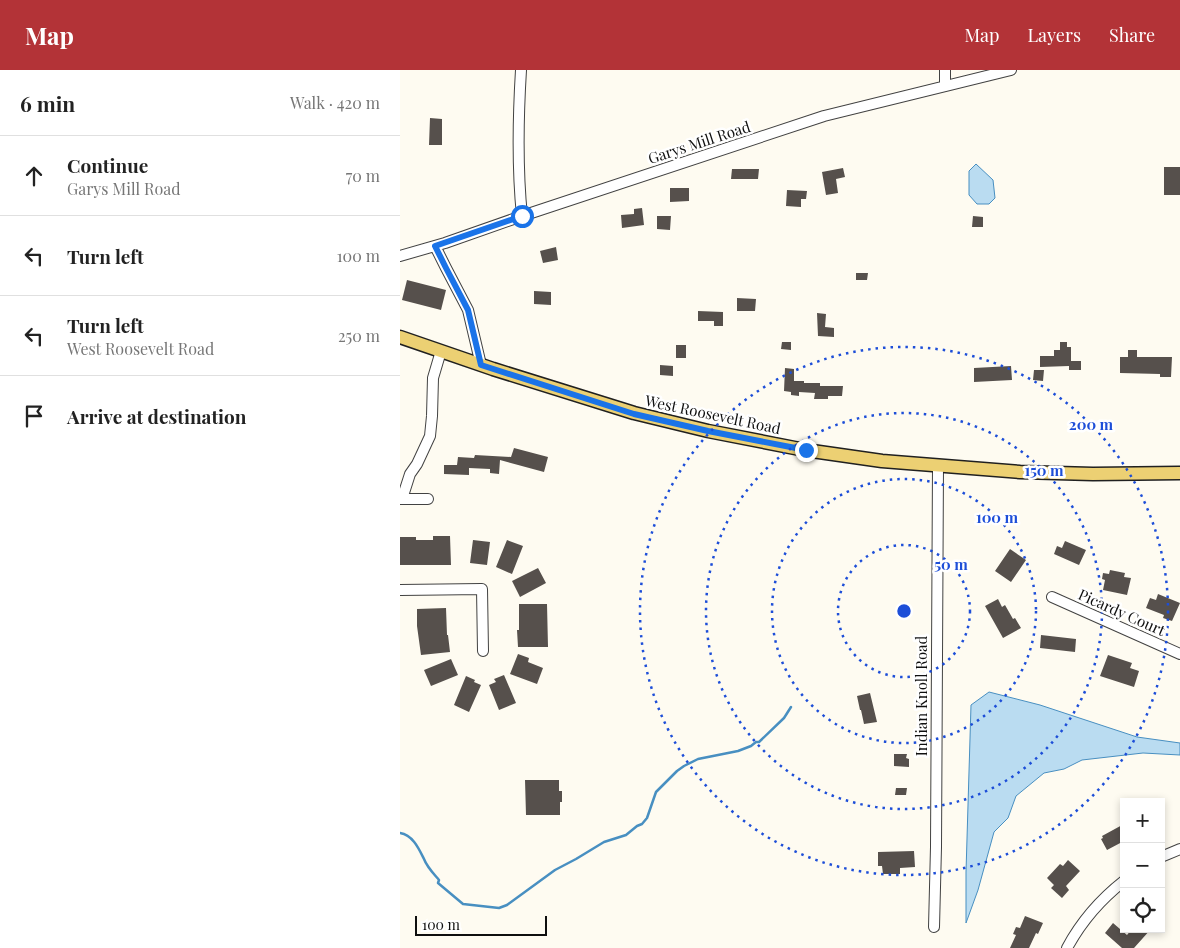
<!DOCTYPE html>
<meta charset="utf-8">
<style>
body{margin:0;font-family:"Playfair Display",serif;background:#f6f6f6;color:#222}
.controls{position:absolute;right:15px;bottom:15px;display:grid;overflow:hidden;border-radius:0px;box-shadow:0 2px 8px #0003}
.controls button{width:45px;height:45px;display:grid;place-items:center;padding:0;border:0;border-bottom:1px solid #e0e0e0;background:#fff;color:#222;font:25px sans-serif}
.scale{position:absolute;left:15px;bottom:12px;width:132px;box-sizing:border-box;padding-left:5px;border:2px solid #0f0f0f;border-top:0;font-size:14px;line-height:18px;white-space:nowrap;color:#0f0f0f;-webkit-text-stroke:4px #fff;paint-order:stroke}
.stop{position:absolute;width:15px;height:15px;margin:-11px;border:4px solid #1a73e8;border-radius:50%;background:#fff}
.stop.end{background:#1a73e8;border-color:#fff;box-shadow:0 1px 5px #0008}
.list{margin:0;padding:0;list-style:none}
h2{display:flex;justify-content:space-between;align-items:center;height:65px;margin:0;padding:0 20px;font-size:21px}
h2 small{font-size:16px;font-weight:400;color:#767676}
.list li{display:grid;grid-template-columns:32px 1fr auto;gap:15px;align-items:center;box-sizing:border-box;height:80px;padding:0 20px;border-top:1px solid #e0e0e0}
.list b{display:block;font-size:19px;white-space:nowrap}
.list p{margin:0;font-size:16px;white-space:nowrap;color:#767676}
.list em{font-size:16px;font-style:normal;color:#767676}
.icon{flex:none;width:28px;height:28px;fill:none;stroke:currentColor;stroke-width:2;stroke-linecap:round;stroke-linejoin:round}
.map{position:relative;flex:none;width:780px;height:878px;overflow:hidden}
header{display:flex;align-items:center;gap:30px;box-sizing:border-box;height:70px;padding:0 25px;background:#b33337;color:#fff}
header strong{font-size:24px}
nav{display:flex;gap:28px;margin-inline-start:auto;font-size:18px}
main{display:flex}
aside{flex:1;background:#fff}
.map>svg:first-child{display:block}
</style>
<header>
<strong>Map</strong>
<nav><a>Map</a><a>Layers</a><a>Share</a></nav>
</header>
<main>
<aside>
<h2>6 min<small>Walk · 420 m</small></h2>
<ul class="list">
<li><svg class="icon" aria-label="ahead" viewBox="0 0 24 24"><path d="M12 20V5M6 11l6-6 6 6"/></svg><div><b>Continue</b><p>Garys Mill Road</p></div><em>70 m</em></li>
<li><svg class="icon" aria-label="left" viewBox="0 0 24 24"><path d="M17 20v-9H6M10 6l-5 5 5 5"/></svg><div><b>Turn left</b></div><em>100 m</em></li>
<li><svg class="icon" aria-label="left" viewBox="0 0 24 24"><path d="M17 20v-9H6M10 6l-5 5 5 5"/></svg><div><b>Turn left</b><p>West Roosevelt Road</p></div><em>250 m</em></li>
<li><svg class="icon" aria-label="arrive" viewBox="0 0 24 24"><path d="M6 21V4h12l-3 4 3 4H6"/></svg><div><b>Arrive at destination</b></div></li>
</ul>
</aside>
<div class="map">
<svg width="780" height="878" viewBox="0 0 780 878">
<rect width="100%" height="100%" fill="#fefbf1"/>
<path fill="#badcf1" stroke="#488fc1" d="M576,94L593,110L595,128L589,134H577L569,125V101Z
M589,622L640,635L737,667L780,673V685L743,683L682,690L664,699L644,703L616,726L608,748L594,762L578,820L566,853V802L571,635Z"/>
<g fill="none" stroke-linecap="round" stroke-linejoin="round">
<path stroke="#488fc1" stroke-width="2.5" d="M0,763C13,765 19,779 24,789C27,797 33,803 39,810L38,813L63,834L99,838L107,835L155,800L176,789L204,772L226,765L237,756L242,754L247,748L256,722L277,701L284,696L298,689L338,681L351,676L356,672H359L384,648L391,637"/>
</g>
<path fill="#56504c" d="M30,48L42,49V75H29Z
M764,97H780V125H764Z
M443,98L445,107L436,109L438,123L426,125L422,102Z
M332,99H359L358,109H331Z
M270,118H289V131L270,132Z
M387,120L407,121L406,129H401V137L386,136Z
M242,138L244,155L222,158L221,145L234,144V139Z
M257,146H271L270,160L257,159Z
M573,146L583,147V157H572Z
M156,177L158,190L143,193L140,181Z
M456,203H468L467,210H456Z
M7,210L46,220L41,240L2,230Z
M134,221L151,222V235L134,234Z
M337,228L356,229L355,241H337Z
M298,241L323,242V256H314V251H298Z
M417,243L426,244L425,257L434,258V267L418,266Z
M382,272H391V280L381,279Z
M660,272H667V277H671V291H681V300H669V296L640,297V286H654V280H660Z
M276,275H286V288H276Z
M728,280H737V287H772L771,307H760V304L720,303V287H728Z
M260,295L273,296V306L260,305Z
M611,296L612,310L574,312V298Z
M385,298L394,299V311H404V313H420V316H443L442,326H428V329H414L415,323L399,322V326L391,325V322L384,321Z
M634,300H644L643,311L633,310Z
M114,378L148,387L144,402L100,390L99,404L90,403V399L69,398V405L44,404V395H57L58,387L74,388L75,385L111,387Z
M33,466H50L51,495H0V467H16V470H33Z
M73,470L90,472L87,495L70,493Z
M107,470L123,476L112,504L96,497Z
M665,471L686,480L679,495L654,484L657,476L662,478Z
M610,479L626,490L611,512L595,501Z
M138,498L146,513L120,527L112,511Z
M710,500L725,503L724,507L731,508L727,525L703,520L705,510L702,509L703,503L709,504Z
M758,524L780,533L772,551L763,548L764,545L746,538L750,528L756,530Z
M598,529L602,537L605,535L613,549L615,548L621,558L603,568L585,536Z
M119,534H147L148,577H118L117,560H119Z
M46,538L47,565H48L50,582L21,585L17,556V539Z
M641,565L676,569L675,582L640,578Z
M118,584L129,588L128,592L143,598L137,614L110,604Z
M708,585L732,593L730,598L739,601L734,617L700,606Z
M51,589L58,605L31,616L24,600Z
M104,605L116,633L99,640L89,615L96,612L94,609Z
M66,606L75,610L74,612L81,615L69,642L54,635Z
M470,623L477,652L464,654L461,640H460L457,626Z
M494,684H507L506,688L509,689V697L494,696Z
M125,710H159V721H162V732H160V745H126Z
M496,718H507L506,725H495Z
M724,754V771L707,780L701,769L703,768L702,766Z
M514,781L515,797L500,798V804H483L482,796H478V782Z
M668,790L680,801L666,816L669,820L662,828L651,818L654,815L647,808L660,794L663,796Z
M625,846L643,853L638,864L636,863L629,878H610L616,865L613,864L616,857L620,858Z
M713,853L727,865L732,859H751L734,878H722L705,863Z"/>
<g fill="none" stroke-linecap="round" stroke-linejoin="round">
<defs>
<path id="minor" d="M121,0C118,49 117,97 122,146
M545,16V0
M35,176L46,198L68,240L81,295
M0,186L45,173L122,146L424,46L611,0
M0,429H28
M2,429L10,404L17,394L30,366L32,346L33,308L41,281
M0,520L82,519L83,581
M652,527L780,584
M761,787L780,779
M534,857L536,777L538,396
M667,878C681,852 701,829 724,811"/>
<path id="major" d="M0,267L93,299L234,343L308,361L405,380L482,391L620,402L693,404L780,403"/>
</defs>
<use href="#minor" stroke="#424242" stroke-width="12"/>
<use href="#major" stroke="#202020" stroke-width="15"/>
<use href="#minor" stroke="#fff" stroke-width="10"/>
<use href="#major" stroke="#ecd073" stroke-width="12"/>
</g>
<g fill="none" stroke-linecap="round" stroke-linejoin="round">
<path stroke="#1a73e8" stroke-width="6" d="M122,146L35,176L46,198L68,240L81,295L234,344L308,361L406,380"/>
</g>
<g fill="none" stroke="#1d4ed8" stroke-width="2.5" stroke-dasharray="2.5 5">
<circle cx="504" cy="541" r="66"/>
<circle cx="504" cy="541" r="132"/>
<circle cx="504" cy="541" r="198"/>
<circle cx="504" cy="541" r="264"/>
</g>
<g text-anchor="middle" dominant-baseline="central" stroke-width="5" stroke-linejoin="round" paint-order="stroke">
<g font-size="15" fill="#0f0f0f" stroke="#fff">
<text transform="translate(299 72) rotate(-18)">Garys Mill Road</text>
<text transform="translate(313 344) rotate(12)">West Roosevelt Road</text>
<text transform="translate(722 542) rotate(24)">Picardy Court</text>
<text transform="translate(521 626) rotate(-90)">Indian Knoll Road</text>
</g>
</g>
<circle cx="504" cy="541" r="8" fill="#1d4ed8" stroke="#fff" stroke-width="2.5"/>
<g font-size="15" text-anchor="middle" font-weight="bold" fill="#1d4ed8" stroke="#fff" stroke-width="5" stroke-linejoin="round" paint-order="stroke">
<text x="691" y="360">200 m</text>
<text x="644" y="406">150 m</text>
<text x="597" y="453">100 m</text>
<text x="551" y="500">50 m</text>
</g>
</svg>
<div class="controls">
<button>+</button>
<button>−</button>
<button><svg class="icon" aria-label="locate" viewBox="0 0 24 24"><circle cx="12" cy="12" r="6"/><path d="M12 2v4M12 18v4M2 12h4M18 12h4"/></svg></button>
</div>
<div class="scale">100 m</div>
<div class="stop" style="left:122px;top:146px"></div>
<div class="stop end" style="left:406px;top:380px"></div>
</div>
</main>
